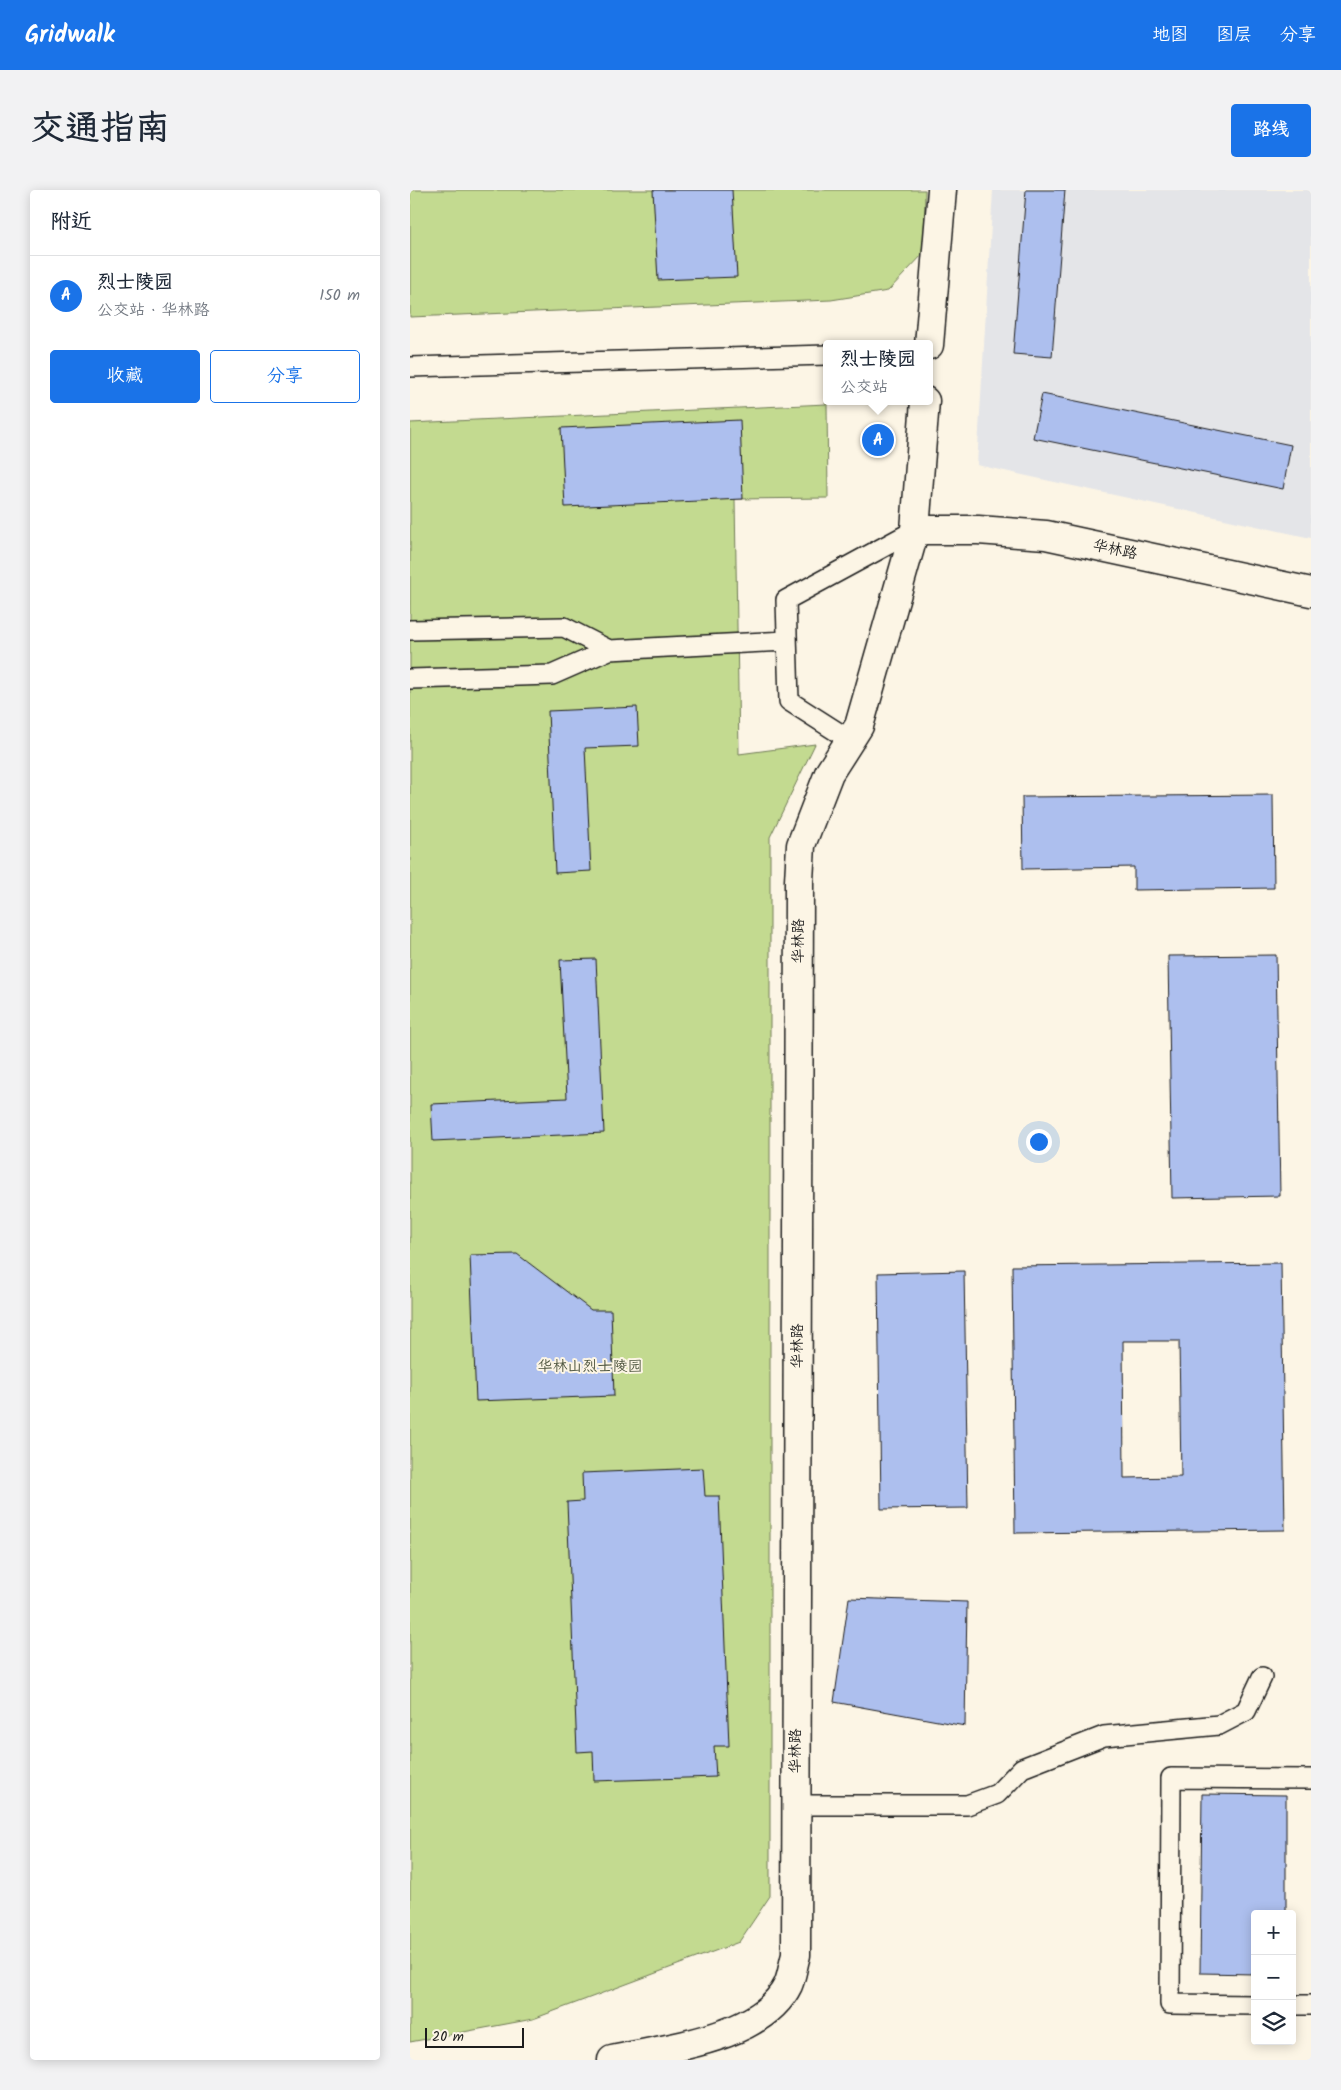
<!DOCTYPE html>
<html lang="zh">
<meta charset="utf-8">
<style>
body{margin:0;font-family:Kalam,"LXGW WenKai TC",sans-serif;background:#f2f2f3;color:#1f2937}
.controls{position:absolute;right:15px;bottom:15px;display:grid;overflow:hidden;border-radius:5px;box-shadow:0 2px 12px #0003}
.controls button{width:45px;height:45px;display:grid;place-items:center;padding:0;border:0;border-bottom:1px solid #e0e1e3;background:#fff;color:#1f2937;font:25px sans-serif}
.scale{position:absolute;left:15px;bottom:12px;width:99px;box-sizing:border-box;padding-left:5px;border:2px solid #1c1c1c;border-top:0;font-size:14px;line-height:18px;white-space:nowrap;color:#1c1c1c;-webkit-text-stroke:4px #fcf5e5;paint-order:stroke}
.you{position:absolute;left:628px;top:951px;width:18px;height:18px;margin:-12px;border:4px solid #fff;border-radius:50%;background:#1a73e8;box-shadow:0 0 0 8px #1a73e833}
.badge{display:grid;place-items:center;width:32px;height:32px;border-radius:50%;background:#1a73e8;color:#fff;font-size:16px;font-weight:700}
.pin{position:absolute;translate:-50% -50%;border:2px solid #fff;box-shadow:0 1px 5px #0006}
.popup{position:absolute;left:413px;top:150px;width:110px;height:65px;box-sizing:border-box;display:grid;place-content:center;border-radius:5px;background:#fff;filter:drop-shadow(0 1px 4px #0005);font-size:16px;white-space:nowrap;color:#747a83}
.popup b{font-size:19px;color:#1f2937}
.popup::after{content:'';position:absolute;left:50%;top:100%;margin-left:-10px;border:10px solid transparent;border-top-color:#fff}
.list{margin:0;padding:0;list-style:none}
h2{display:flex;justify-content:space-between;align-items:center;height:65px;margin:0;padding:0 20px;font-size:21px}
h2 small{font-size:16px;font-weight:400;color:#747a83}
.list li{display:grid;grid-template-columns:32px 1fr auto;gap:15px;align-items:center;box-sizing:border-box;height:80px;padding:0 20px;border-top:1px solid #e0e1e3}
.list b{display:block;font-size:19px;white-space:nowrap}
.list p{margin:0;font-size:16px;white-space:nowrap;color:#747a83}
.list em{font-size:16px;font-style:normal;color:#747a83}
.actions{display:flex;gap:10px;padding:15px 20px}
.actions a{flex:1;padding:11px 0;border:1px solid #1a73e8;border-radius:5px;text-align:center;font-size:18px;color:#1a73e8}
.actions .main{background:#1a73e8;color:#fff}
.icon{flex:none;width:28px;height:28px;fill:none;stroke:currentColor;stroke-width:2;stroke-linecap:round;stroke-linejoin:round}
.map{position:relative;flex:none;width:901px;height:1870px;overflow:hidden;border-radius:5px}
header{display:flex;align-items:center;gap:30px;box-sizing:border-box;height:70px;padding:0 25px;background:#1a73e8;color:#fff}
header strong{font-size:24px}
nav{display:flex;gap:28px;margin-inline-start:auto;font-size:18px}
.intro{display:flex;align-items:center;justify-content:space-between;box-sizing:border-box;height:120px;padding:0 30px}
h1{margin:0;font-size:35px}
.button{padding:12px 22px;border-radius:5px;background:#1a73e8;color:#fff;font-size:18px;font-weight:700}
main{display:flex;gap:30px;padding:0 30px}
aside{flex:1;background:#fff;border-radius:5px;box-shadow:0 2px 12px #0003}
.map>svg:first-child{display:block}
</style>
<header>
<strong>Gridwalk</strong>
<nav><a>地图</a><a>图层</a><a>分享</a></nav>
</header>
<div class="intro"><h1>交通指南</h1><a class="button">路线</a></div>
<main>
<aside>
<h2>附近<small></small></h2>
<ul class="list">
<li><span class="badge">A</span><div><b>烈士陵园</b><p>公交站 · 华林路</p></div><em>150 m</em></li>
</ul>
<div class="actions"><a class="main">收藏</a><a>分享</a></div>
</aside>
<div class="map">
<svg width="901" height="1870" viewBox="0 0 901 1870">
<rect width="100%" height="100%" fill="#fcf5e5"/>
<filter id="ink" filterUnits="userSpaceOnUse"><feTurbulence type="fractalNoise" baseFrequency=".02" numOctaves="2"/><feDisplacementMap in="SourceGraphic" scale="10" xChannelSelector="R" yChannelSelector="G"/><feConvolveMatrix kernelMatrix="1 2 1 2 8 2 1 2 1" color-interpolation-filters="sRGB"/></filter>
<g filter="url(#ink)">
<path fill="#e4e5e8" d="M583,0H901V348L567,275Z"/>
<path fill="#c3da90" stroke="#707b56" d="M0,0H515L514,63L478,101L421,110L0,127Z
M417,214L418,308L325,309L329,564L405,554L360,647V1706L329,1752L123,1829L0,1852V233Z"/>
<path fill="#adbfee" stroke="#1c1c1c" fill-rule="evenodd" d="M243,0H322L327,87L248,90Z
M616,0H655L642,167L603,164Z
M632,204L881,255L873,299L623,248Z
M330,230L333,309L155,317L151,238Z
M227,517L229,556L175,558L181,681L145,683L138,521Z
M863,605L864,698L724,700V677L613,679L612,607Z
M866,765L870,1006L762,1008L758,766Z
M186,769L194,943L23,951L21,914L157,908L150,770Z
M107,1064L181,1120H201L204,1206L66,1211L60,1065Z
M871,1073L875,1340L605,1343L602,1076ZM713,1151H769L771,1287L714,1288Z
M554,1081L558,1318L471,1319L468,1083Z
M293,1278L295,1306H309L319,1556H304L306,1587L184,1591L183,1561L167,1562L157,1312L173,1311L172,1283Z
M439,1408L557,1412L555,1536L424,1512Z
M792,1604L876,1605V1724H845V1784L790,1783Z"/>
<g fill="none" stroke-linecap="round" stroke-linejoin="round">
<defs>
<path id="lane" d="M0,177L417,165
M0,440L154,437L199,460
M0,489L142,485L199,460L377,451
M440,550L379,511L376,410L505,340
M386,1615H557L587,1604L612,1578L694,1546L809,1535L836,1521L852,1487
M845,1815L760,1814L761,1588L901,1589
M882,1815H901"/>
<path id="street" d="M519,155L532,0
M505,340L515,211"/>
<path id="secondary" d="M202,1870C255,1858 352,1849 378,1795C382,1786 383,1775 386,1765L389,691L391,655L419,583L449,536L505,340H568L636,345L901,402"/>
</defs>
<use href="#lane" stroke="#1c1c1c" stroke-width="22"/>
<use href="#street" stroke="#1c1c1c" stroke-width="31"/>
<use href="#secondary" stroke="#1c1c1c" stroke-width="31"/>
<use href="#lane" stroke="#fcf5e5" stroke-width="19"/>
<use href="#street" stroke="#fcf5e5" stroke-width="28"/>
<use href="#secondary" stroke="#fcf5e5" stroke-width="28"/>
</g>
</g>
<g text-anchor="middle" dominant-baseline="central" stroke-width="4" stroke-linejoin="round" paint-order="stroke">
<g font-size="15" fill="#1c1c1c" stroke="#fcf5e5">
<text transform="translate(705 360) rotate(12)">华林路</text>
<text transform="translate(389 751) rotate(-90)">华林路</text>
<text transform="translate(388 1156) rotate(-90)">华林路</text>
<text transform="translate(386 1561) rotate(-90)">华林路</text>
</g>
<g font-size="15" fill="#4e553f" stroke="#fcf5e5">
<text x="180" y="1177">华林山烈士陵园</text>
</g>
</g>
</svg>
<div class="controls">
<button>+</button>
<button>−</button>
<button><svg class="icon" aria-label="layers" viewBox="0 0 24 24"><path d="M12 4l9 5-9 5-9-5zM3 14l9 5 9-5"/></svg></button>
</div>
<div class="scale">20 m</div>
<div class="you"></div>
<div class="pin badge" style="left:468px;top:250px">A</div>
<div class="popup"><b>烈士陵园</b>公交站</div>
</div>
</main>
